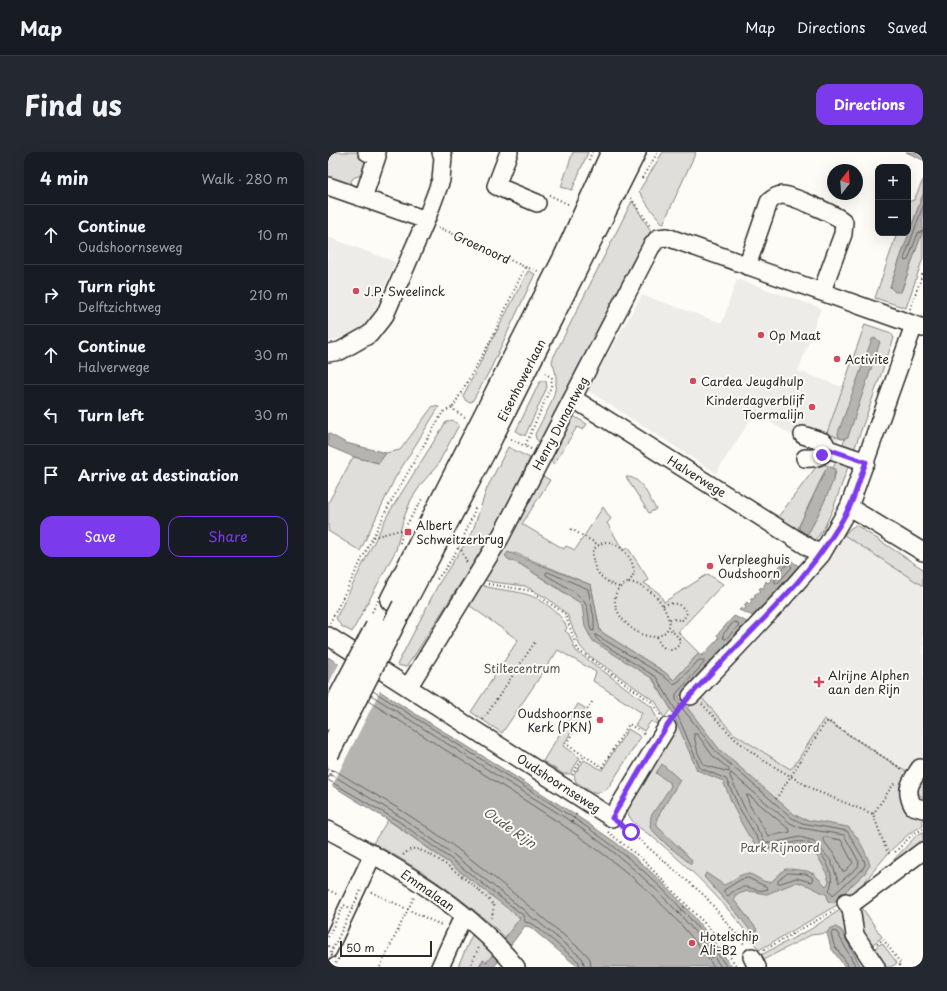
<!DOCTYPE html>
<meta charset="utf-8">
<style>
body{margin:0;font-family:"Playpen Sans",sans-serif;background:#242831;color:#f1f3f6}
.controls{position:absolute;right:12px;top:12px;display:grid;overflow:hidden;border-radius:8px;box-shadow:0 4px 16px #0002}
.controls button{width:36px;height:36px;display:grid;place-items:center;padding:0;border:0;border-bottom:1px solid #363941;background:#171b24;color:#f1f3f6;font:20px sans-serif}
.compass{position:absolute;left:499px;top:12px;width:36px;height:36px;border-radius:50%;background:#171b24;box-shadow:0 4px 16px #0002;rotate:17deg}
.scale{position:absolute;left:12px;bottom:10px;width:92px;box-sizing:border-box;padding-left:4px;border:2px solid #2b2b2b;border-top:0;font-size:11px;line-height:14px;white-space:nowrap;color:#2b2b2b;-webkit-text-stroke:3px #fdfcf7;paint-order:stroke}
.stop{position:absolute;width:12px;height:12px;margin:-9px;border:3px solid #7c3aed;border-radius:50%;background:#fff}
.stop.end{background:#7c3aed;border-color:#fff;box-shadow:0 1px 4px #0008}
.list{margin:0;padding:0;list-style:none}
h2{display:flex;justify-content:space-between;align-items:center;height:52px;margin:0;padding:0 16px;font-size:17px}
h2 small{font-size:13px;font-weight:400;color:#9ea1a6}
.list li{display:grid;grid-template-columns:26px 1fr auto;gap:12px;align-items:center;box-sizing:border-box;height:60px;padding:0 16px;border-top:1px solid #363941}
.list b{display:block;font-size:15px;white-space:nowrap}
.list p{margin:0;font-size:13px;white-space:nowrap;color:#9ea1a6}
.list em{font-size:13px;font-style:normal;color:#9ea1a6}
.actions{display:flex;gap:8px;padding:12px 16px}
.actions a{flex:1;padding:9px 0;border:1px solid #7c3aed;border-radius:12px;text-align:center;font-size:14px;color:#7c3aed}
.actions .main{background:#7c3aed;color:#fff}
.icon{flex:none;width:22px;height:22px;fill:none;stroke:currentColor;stroke-width:2;stroke-linecap:round;stroke-linejoin:round}
.map{position:relative;flex:none;width:595px;height:815px;overflow:hidden;border-radius:12px}
header{display:flex;align-items:center;gap:24px;box-sizing:border-box;height:56px;padding:0 20px;background:#171b24;border-bottom:1px solid #363941}
header strong{font-size:19px}
nav{display:flex;gap:22px;margin-inline-start:auto;font-size:14px}
.intro{display:flex;align-items:center;justify-content:space-between;box-sizing:border-box;height:96px;padding:0 24px}
h1{margin:0;font-size:28px}
.button{padding:10px 18px;border-radius:12px;background:#7c3aed;color:#fff;font-size:14px;font-weight:700}
main{display:flex;gap:24px;padding:0 24px}
aside{flex:1;background:#171b24;border-radius:12px;box-shadow:0 4px 16px #0002}
.map>svg:first-child{display:block}
</style>
<header>
<strong>Map</strong>
<nav><a>Map</a><a>Directions</a><a>Saved</a></nav>
</header>
<div class="intro"><h1>Find us</h1><a class="button">Directions</a></div>
<main>
<aside>
<h2>4 min<small>Walk · 280 m</small></h2>
<ul class="list">
<li><svg class="icon" aria-label="ahead" viewBox="0 0 24 24"><path d="M12 20V5M6 11l6-6 6 6"/></svg><div><b>Continue</b><p>Oudshoornseweg</p></div><em>10 m</em></li>
<li><svg class="icon" aria-label="right" viewBox="0 0 24 24"><path d="M7 20v-9h11M14 6l5 5-5 5"/></svg><div><b>Turn right</b><p>Delftzichtweg</p></div><em>210 m</em></li>
<li><svg class="icon" aria-label="ahead" viewBox="0 0 24 24"><path d="M12 20V5M6 11l6-6 6 6"/></svg><div><b>Continue</b><p>Halverwege</p></div><em>30 m</em></li>
<li><svg class="icon" aria-label="left" viewBox="0 0 24 24"><path d="M17 20v-9H6M10 6l-5 5 5 5"/></svg><div><b>Turn left</b></div><em>30 m</em></li>
<li><svg class="icon" aria-label="arrive" viewBox="0 0 24 24"><path d="M6 21V4h12l-3 4 3 4H6"/></svg><div><b>Arrive at destination</b></div></li>
</ul>
<div class="actions"><a class="main">Save</a><a>Share</a></div>
</aside>
<div class="map">
<svg width="595" height="815" viewBox="0 0 595 815">
<rect width="100%" height="100%" fill="#fdfcf7"/>
<filter id="ink" filterUnits="userSpaceOnUse"><feTurbulence type="fractalNoise" baseFrequency=".025" numOctaves="2"/><feDisplacementMap in="SourceGraphic" scale="8" xChannelSelector="R" yChannelSelector="G"/><feConvolveMatrix kernelMatrix="1 2 1 2 8 2 1 2 1" color-interpolation-filters="sRGB"/></filter>
<g filter="url(#ink)">
<path fill="#edece8" d="M0,85L67,110L43,167L28,180L0,190Z
M409,127L493,156L470,219L517,236L512,284L509,294L487,297L427,261L388,321L259,238L314,143L394,171Z
M518,372L595,420V669L548,710L365,556Z"/>
<path fill="#dfdeda" stroke="#858482" d="M0,0H30L40,3L33,23L25,26L19,37L0,30Z
M245,0H260L244,38L233,35Z
M335,0H368L335,72L321,55L311,39Z
M595,28V42L562,135L573,140L595,78V106L578,156L547,146L568,84L561,81H580V50L586,48Z
M304,49L323,79L212,291L208,287L207,282C219,258 236,236 224,210L225,206Z
M200,119L207,122L162,218L144,250L138,249L135,244Z
M537,172L563,181L566,186L505,357L495,378L487,388L481,387L450,365L491,311L501,314L498,317L471,374V378L485,373L508,321L505,316L517,287L511,286L514,287L499,281Z
M212,229H218L219,235L197,284L188,279Z
M105,254L111,255L67,326L32,399L0,379V351L23,309L26,305L50,311L58,301L72,298Z
M242,262L259,272L255,278L249,275L226,312L219,306Z
M124,268L131,273L109,314L94,331L83,348L75,368L68,398L24,480L13,474L8,466L59,364L118,270Z
M180,295L202,306L177,358L158,391L86,504L78,515L69,513L111,431L144,381L159,336Z
M211,322L222,328L194,372L236,397L238,394L247,398L275,355L283,367L279,371L295,398L300,396L321,428L316,431L331,441L336,450L380,422L395,432L350,480L371,501L346,528L335,519L272,479L263,433L187,401L180,407L192,412L251,450L254,453L261,483L323,525L343,557L336,566L328,550L259,502L252,494L239,462L219,446L197,434L164,430L153,427Z
M298,325C313,324 321,346 328,357L321,361Z
M528,373L595,417V434L516,383L523,376Z
M150,432C178,442 197,435 222,455C230,462 235,466 239,476L237,479L241,482L248,499L324,555L332,574L323,569L316,579L307,573L314,561L265,529L268,520L230,498L174,581L143,560L190,488L138,451Z
M372,544L405,581L462,617L466,614L496,567L580,621C578,624 574,629 573,632C568,647 582,658 595,661V674L583,680L563,698L532,735L509,753L431,798C402,755 367,720 327,687C313,676 299,671 298,651C315,624 347,561 372,544Z
M250,552L257,556L235,594L252,606L242,622H235L215,609Z
M300,577L313,585L280,636C269,646 259,637 248,630L246,623L256,608L274,618Z
M592,629L595,630V646L591,642L588,634Z
M60,668L121,711L193,766L177,785C136,747 95,718 45,691Z
M595,680V696L541,734L589,683Z
M531,751L554,785L539,797L530,782Z
M518,754L546,815H533L513,778H501L499,781L483,783L437,807L433,803L483,777Z
M144,783L167,800L159,810H153L151,815L130,814Z
M554,791L569,811L563,815H552L541,800Z"/>
<path fill="#b5b4b1" stroke="#7e7d7b" d="M578,0H595V8Z
M595,42V78L573,140H567L562,135Z
M548,186L552,190L520,285L514,287L511,286L510,281L544,187Z
M0,281L18,291L58,301L51,311L26,305L0,294Z
M501,314L507,317C509,327 486,371 480,382L475,381L471,378V374L498,317Z
M180,400L263,433L272,479L335,519L346,528L371,501L374,504L391,486L389,483L406,464L419,470L351,545L392,598L467,663L475,667L520,675C530,684 538,700 542,713L537,721L505,751L500,749L499,743L481,734L469,730L439,742L420,739L407,743L406,748L428,776L429,778L424,781L412,765L376,725L378,721L396,733C403,731 408,724 416,722C427,720 433,732 443,730L457,717H463L479,719L486,722L498,734L501,730C498,717 490,701 477,694L438,700C419,693 403,648 395,629L369,618L343,557L325,527L265,489L257,475L254,453L251,450L192,412L180,407L177,404Z
M459,406L471,414L425,464L411,458L414,456L416,458L418,455L416,453L419,450L421,452L424,449L422,447L423,446L425,447L428,445L426,443L433,439L431,437L433,435L435,437L438,429L440,431L443,428L441,426Z
M0,505C60,546 122,583 183,622C218,644 253,666 287,690C333,724 372,768 404,815H250L202,775L197,774L166,815H151L155,808L159,810L192,766L121,711L68,673L0,631Z
M334,612L352,628L329,666V674L364,708L363,712L339,693L322,676L323,664L343,634L342,631L328,621Z
M508,775L513,778L533,815H517L503,796L499,781L503,776Z"/>
<path fill="#fdfcf7" d="M12,510L53,537L3,636L0,634V533Z"/>
<g fill="none" stroke-linecap="round" stroke-linejoin="round">
<path stroke="#626261" stroke-width="1" d="M595,54L576,107L577,109L580,108L590,81L595,79
M461,411L464,415L450,431H447V426Z
M220,420L260,437L266,466V479L263,478C260,470 262,459 257,451C251,440 229,430 218,423V421Z
M406,470L410,471L411,473L398,487H396L395,483Z
M268,483L333,522L345,532L350,530L371,508H376V511L348,542V548L389,601L464,666L474,671L519,679L536,708L537,713L534,718L505,743L501,738C510,724 493,694 477,690C463,687 449,700 434,694L412,657L398,627L372,616L346,555L328,525L272,490L268,486Z
M45,539C89,567 134,595 178,623C214,646 251,668 285,694C329,727 368,769 399,815
M43,543C87,571 132,600 176,628C212,650 250,672 283,698C325,732 363,770 393,815
M40,549C85,577 130,606 176,635C256,686 331,734 386,815
M366,582H369L385,604L401,617V620L376,613L370,601Z
M0,617L8,619C30,633 54,646 76,660C141,701 199,753 258,802L262,807L263,815
M403,621L462,671L473,676L516,683L531,710L530,715L511,731L503,709L486,689L472,685L444,691L437,690L416,655L402,624Z
M0,623L6,624L73,665L126,703L197,759L202,765L208,768L254,806L257,815
M0,628L70,669L123,707L195,763L197,770L205,772L251,810L252,815
M419,643L422,644L462,678V680L440,684L421,652Z
M497,685L513,688L525,711L517,719H514L508,705L495,688Z
M460,721L478,722L484,725L485,729L483,730L468,726L450,732V729Z
M420,726L439,735L440,737C424,743 420,725 400,744L396,740V738L412,728Z
M520,815L519,811L506,793L503,782L505,779L509,780L528,815"/>
<defs>
<path id="minor" d="M181,0L168,34L209,51
M0,34L98,68
M35,46L49,4L39,0
M419,114L441,50C445,46 449,43 455,43C465,44 509,63 516,70L515,82L494,139
M586,173L521,355L595,400
M0,201L12,199L42,182L57,163L98,68L113,28L115,5L113,0
M246,247L493,403
M475,283L496,290L500,297C493,305 487,307 477,306
M500,297L538,310
M0,484L284,666L339,575
M81,534L172,386L323,95L330,86L339,85L595,176
M363,544L456,445L493,403L521,355
M592,616C583,630 576,637 585,654L595,657
M0,678C68,714 139,754 188,815
M518,750L523,756L527,783L548,815
M521,754L595,699
M0,798L45,702
M424,805L429,815
M112,815L132,771L140,767"/>
<path id="major" d="M63,448L236,106L284,0
M75,454L157,299L307,0"/>
</defs>
<use href="#minor" stroke="#2b2b2b" stroke-width="20"/>
<use href="#major" stroke="#2b2b2b" stroke-width="24"/>
<path stroke="#2b2b2b" stroke-width="2" stroke-dasharray="1 3" stroke-linecap="butt" d="M261,8L264,0
M314,26L330,0
M221,43L242,53
M303,46L323,75
M110,75L197,115L210,119
M582,157L595,121
M137,265L127,259L125,255L164,186L197,115
M183,287L197,294
M203,297L197,294L223,235L224,226L215,220
M243,377L271,393
M45,385L76,377
M72,391L76,377L94,347
M130,396L134,399L139,411
M109,427C127,406 139,380 148,354
M301,430C323,435 336,449 342,472C330,505 276,466 289,439C291,435 296,433 301,430Z
M160,432L204,439L237,462L250,498L325,551L333,564
M291,435C274,429 263,418 265,398C269,394 274,390 279,390C292,391 305,406 306,419C306,423 303,427 301,430
M335,453C345,450 353,451 359,461L355,468L341,467
M2,471L61,353L115,260L125,255
M329,485C332,493 335,498 345,498L351,493V486L341,476
M264,550L238,592L274,615L301,572L318,583
M374,552L407,587L433,607L488,639L545,662L558,697L563,704
M347,564L354,555
M155,568L207,490
M244,623L256,604
M0,626L4,618
M448,647L495,574L500,569L574,617
M545,662L567,630
M244,670L249,661
M295,674L377,744L417,793
M280,680L314,707L385,780L409,815
M567,700L585,682L595,677
M75,703C79,700 82,696 88,697C108,701 152,738 166,753L164,764L161,767
M0,738L11,743
M43,740L115,774
M350,761L358,753
M549,792L555,787L573,812L569,815
M436,798L507,758
M383,805L395,795
M52,815L86,745
M142,815L151,795"/>
<use href="#minor" stroke="#fdfcf7" stroke-width="17"/>
<use href="#major" stroke="#fdfcf7" stroke-width="21"/>
<defs>
<path id="major-bridge" d="M0,567L48,475
M0,602L75,454"/>
</defs>
<use href="#major-bridge" stroke="#2b2b2b" stroke-width="24" stroke-linecap="butt"/>
<path stroke="#2b2b2b" stroke-width="2" stroke-dasharray="1 3" stroke-linecap="butt" d="M44,460L53,443
M0,785L16,753L24,757
M0,794L5,797
M6,815L10,807L2,803L34,736"/>
<use href="#major-bridge" stroke="#fdfcf7" stroke-width="21"/>
</g>
</g>
<g fill="none" stroke-linecap="round" stroke-linejoin="round" filter="url(#ink)">
<path stroke="#7c3aed" stroke-width="5" d="M303,680L284,666C309,625 331,579 363,543C416,483 484,428 521,356C528,342 532,325 538,310L500,297L494,303"/>
</g>
<g fill="#d1495b" stroke="#fdfcf7" stroke-width="1.5">
<circle cx="28" cy="139" r="4"/>
<circle cx="433" cy="183" r="4"/>
<circle cx="509" cy="207" r="4"/>
<circle cx="365" cy="229" r="4"/>
<circle cx="484" cy="255" r="4"/>
<rect x="76" y="376" width="8" height="8" rx="2"/>
<circle cx="382" cy="414" r="4"/>
<path d="M489 524h4v4h4v4h-4v4h-4v-4h-4v-4h4z"/>
<circle cx="272" cy="568" r="4"/>
<circle cx="364" cy="791" r="4"/>
</g>
<g text-anchor="middle" dominant-baseline="central" stroke-width="4" stroke-linejoin="round" paint-order="stroke">
<g font-size="12" fill="#2b2b2b" stroke="#fdfcf7">
<text transform="translate(154 95) rotate(25)">Groenoord</text>
<text transform="translate(193 228) rotate(-63)">Eisenhowerlaan</text>
<text transform="translate(232 271) rotate(-62)">Henry Dunantweg</text>
<text transform="translate(369 324) rotate(32)">Halverwege</text>
<text transform="translate(231 631) rotate(33)">Oudshoornseweg</text>
<text transform="translate(100 738) rotate(35)">Emmalaan</text>
</g>
<g font-size="12" fill="#2b2b2b" stroke="#fdfcf7" text-anchor="start">
<text x="36" y="139">J.P. Sweelinck</text>
<text x="441" y="183">Op Maat</text>
<text x="517" y="207">Activite</text>
<text x="373" y="229">Cardea Jeugdhulp</text>
<text x="476" y="248" text-anchor="end">Kinderdagverblijf<tspan x="476" dy="14">Toermalijn</tspan></text>
<text x="88" y="373">Albert<tspan x="88" dy="14">Schweitzerbrug</tspan></text>
<text x="390" y="407">Verpleeghuis<tspan x="390" dy="14">Oudshoorn</tspan></text>
<text x="500" y="523">Alrijne Alphen<tspan x="500" dy="14">aan den Rijn</tspan></text>
<text x="264" y="561" text-anchor="end">Oudshoornse<tspan x="264" dy="14">Kerk (PKN)</tspan></text>
<text x="372" y="784">Hotelschip<tspan x="372" dy="14">Ali-B2</tspan></text>
</g>
<g font-size="12" fill="#585857" stroke="#fdfcf7">
<text x="194" y="516">Stiltecentrum</text>
<text x="452" y="695">Park Rijnoord</text>
</g>
<g font-size="13" font-style="italic" fill="#5b5b5a" stroke="#fdfcf7">
<text transform="translate(182 675) rotate(35)">Oude Rijn</text>
</g>
</g>
</svg>
<div class="controls">
<button>+</button>
<button>−</button>
</div>
<svg class="compass" viewBox="-18 -18 36 36"><path d="M0-13l5 13h-10z" fill="#e53935"/><path d="M0 13l5-13h-10z" fill="#9ea1a6"/></svg>
<div class="scale">50 m</div>
<div class="stop" style="left:303px;top:680px"></div>
<div class="stop end" style="left:494px;top:303px"></div>
</div>
</main>
